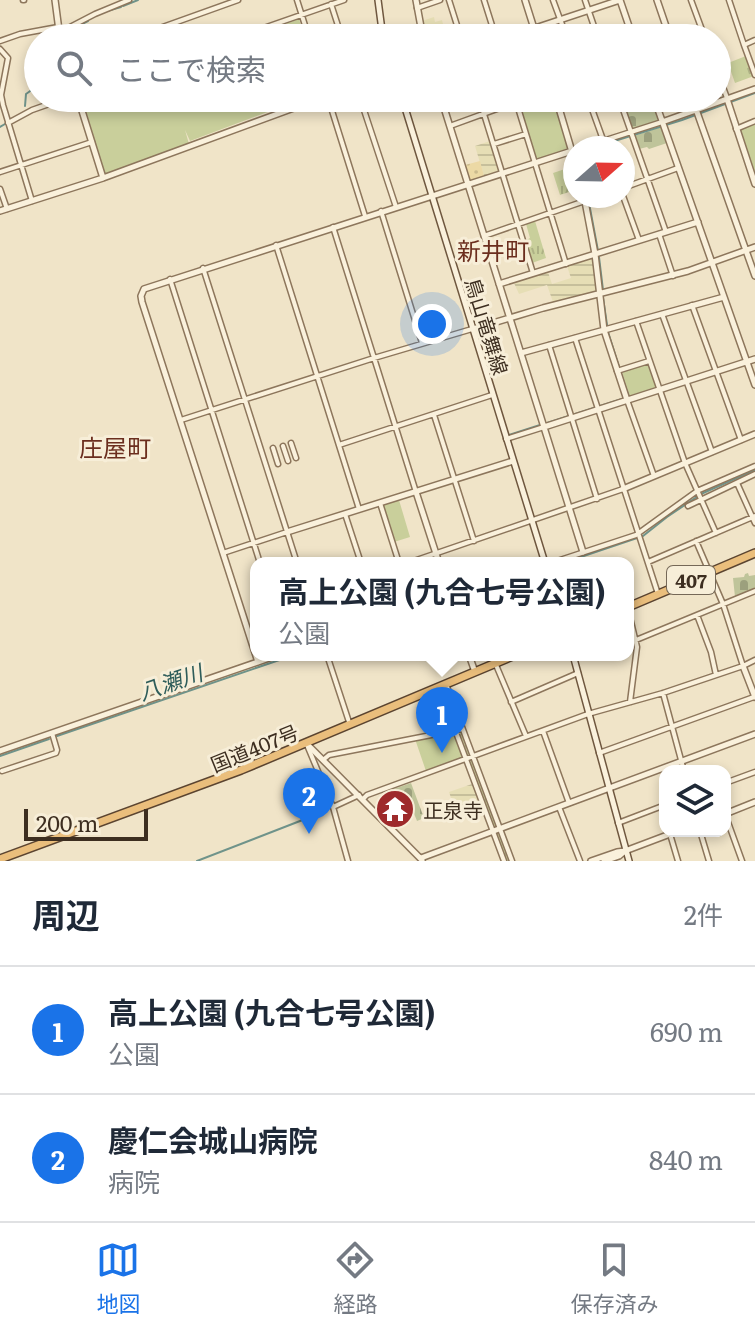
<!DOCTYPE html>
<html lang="ja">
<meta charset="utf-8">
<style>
body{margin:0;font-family:Literata,"Noto Sans JP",serif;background:#f6f6f7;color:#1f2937}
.controls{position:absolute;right:24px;bottom:24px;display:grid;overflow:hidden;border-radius:16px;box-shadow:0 4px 12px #0003}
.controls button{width:72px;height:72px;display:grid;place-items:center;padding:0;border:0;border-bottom:2px solid #e0e1e3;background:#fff;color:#1f2937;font:40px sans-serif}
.compass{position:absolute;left:563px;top:136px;width:72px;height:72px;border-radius:50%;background:#fff;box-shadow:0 4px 12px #0003;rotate:70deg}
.scale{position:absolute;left:24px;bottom:20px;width:124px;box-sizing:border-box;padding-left:8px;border:4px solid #3d2e20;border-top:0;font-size:22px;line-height:28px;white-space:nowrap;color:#3d2e20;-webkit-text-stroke:6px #f7eed8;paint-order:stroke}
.you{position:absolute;left:432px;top:324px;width:28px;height:28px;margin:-20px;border:6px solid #fff;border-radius:50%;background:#1a73e8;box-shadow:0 0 0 12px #1a73e833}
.badge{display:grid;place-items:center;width:52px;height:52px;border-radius:50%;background:#1a73e8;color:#fff;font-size:26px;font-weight:700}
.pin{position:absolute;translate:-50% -66px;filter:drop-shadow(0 2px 4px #0008)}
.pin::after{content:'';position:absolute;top:42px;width:28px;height:24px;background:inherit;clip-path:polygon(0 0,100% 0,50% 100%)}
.popup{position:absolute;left:250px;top:557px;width:384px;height:104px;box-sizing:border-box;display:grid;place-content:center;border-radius:16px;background:#fff;filter:drop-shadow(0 2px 6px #0005);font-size:26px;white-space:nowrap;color:#747a83}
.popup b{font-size:30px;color:#1f2937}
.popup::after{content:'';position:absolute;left:50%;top:100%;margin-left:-16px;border:16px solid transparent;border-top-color:#fff}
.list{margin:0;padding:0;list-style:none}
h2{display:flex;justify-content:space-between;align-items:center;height:104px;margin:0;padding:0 32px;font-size:34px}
h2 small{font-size:26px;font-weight:400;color:#747a83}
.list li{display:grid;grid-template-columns:52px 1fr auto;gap:24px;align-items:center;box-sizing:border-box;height:128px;padding:0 32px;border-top:2px solid #e0e1e3}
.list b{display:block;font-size:30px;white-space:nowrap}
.list p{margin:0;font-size:26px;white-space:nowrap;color:#747a83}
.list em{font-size:26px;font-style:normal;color:#747a83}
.icon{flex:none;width:44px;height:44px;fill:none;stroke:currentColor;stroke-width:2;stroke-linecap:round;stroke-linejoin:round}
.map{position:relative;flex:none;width:755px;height:861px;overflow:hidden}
.search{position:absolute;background:#fff;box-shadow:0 4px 12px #0003;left:24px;right:24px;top:24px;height:88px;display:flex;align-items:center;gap:20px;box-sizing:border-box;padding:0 28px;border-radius:44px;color:#747a83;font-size:30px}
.sheet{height:360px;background:#fff}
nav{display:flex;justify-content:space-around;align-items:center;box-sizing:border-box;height:112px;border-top:2px solid #e0e1e3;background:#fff;font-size:22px;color:#747a83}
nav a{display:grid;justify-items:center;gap:4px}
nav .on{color:#1a73e8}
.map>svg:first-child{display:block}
</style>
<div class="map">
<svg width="755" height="861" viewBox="0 0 755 861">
<defs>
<pattern id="farmland-rules" width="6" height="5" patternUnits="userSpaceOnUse" patternTransform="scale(2)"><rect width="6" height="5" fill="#e6deb5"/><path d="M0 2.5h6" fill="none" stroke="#c6bf9b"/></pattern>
<pattern id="grass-tufts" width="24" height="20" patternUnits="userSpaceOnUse" patternTransform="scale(2)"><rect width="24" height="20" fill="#c9cf9b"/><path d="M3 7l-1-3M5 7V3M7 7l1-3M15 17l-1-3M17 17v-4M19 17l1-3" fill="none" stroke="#aeb285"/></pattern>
<pattern id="forest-crowns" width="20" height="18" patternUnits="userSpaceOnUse" patternTransform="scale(2)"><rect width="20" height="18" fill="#c9cf9b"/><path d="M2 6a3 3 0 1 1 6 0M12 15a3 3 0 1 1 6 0" fill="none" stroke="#aeb285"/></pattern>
<pattern id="sand-dots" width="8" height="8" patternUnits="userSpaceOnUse" patternTransform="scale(2)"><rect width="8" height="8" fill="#ecd9a5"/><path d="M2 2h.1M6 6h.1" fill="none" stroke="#cbbb8e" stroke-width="1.8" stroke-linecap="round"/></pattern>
<pattern id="cemetery-stones" width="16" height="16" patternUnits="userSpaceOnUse" patternTransform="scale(2)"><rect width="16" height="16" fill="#bfc49a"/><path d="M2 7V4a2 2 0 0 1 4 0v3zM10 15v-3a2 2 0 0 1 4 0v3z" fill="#9ca07d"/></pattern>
</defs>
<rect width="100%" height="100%" fill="#f0e4c8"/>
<path fill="url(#farmland-rules)" d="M434,17L435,22L442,20L445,32L455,29L458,38H440L436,27L424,30L422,21Z
M490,141L500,170L484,176L475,146Z
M591,259L593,260L597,292L553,302L547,285L519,294L514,283L548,272L552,284L571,278L567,266Z
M472,784L479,802L456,812L449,792Z"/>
<path fill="url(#grass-tufts)" d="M746,56L754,76L735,83L728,63Z
M574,166L575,190L560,195L553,173Z
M535,221L546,258L532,263L525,241L530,238L526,224Z"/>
<path fill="url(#forest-crowns)" d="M446,684L512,861H504L439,687Z"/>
<path fill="url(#sand-dots)" d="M480,161L484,176L470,180L465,165Z"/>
<path fill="url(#cemetery-stones)" d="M632,98H651L658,119L657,121L634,129L631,128L622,101Z
M661,127L667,143L649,149L647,147L639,149L634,136Z
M748,573L749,576L755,575V589L735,597L733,578L744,577L745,574Z
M411,783L424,818L417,821L413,811L401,812L396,792L392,793L391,790Z"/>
<path fill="#c9cf9b" d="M299,19L305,38H247Z
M82,98H305L190,141L185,130L189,144L105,174Z
M532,98H553L568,147L567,150L538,159L535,158L519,105Z
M755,123V177L740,131L741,128Z
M646,364L648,365L656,387L630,397L622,372Z
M399,500L410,537L394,542L382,505Z
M455,731L466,759L427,774L415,739Z"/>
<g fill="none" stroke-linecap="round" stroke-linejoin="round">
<path stroke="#6f938a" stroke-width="2" d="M123,6L138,0
M107,11L121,7
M82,24L88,21
M63,32L72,29
M49,38L54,32
M25,106L26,94L33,89L34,56H38
M0,127L5,124
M608,143L682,120L755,93
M593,148L601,145
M589,203L598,251
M599,257L603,290
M603,298L607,325
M608,332L619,367
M621,374L629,397
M547,423L622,399
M509,435L540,425
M563,563L643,536L667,517L701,494L755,470
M57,736L294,655
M0,756L49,739
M197,861L318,814"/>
<defs>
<path id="minor" d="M23,0H24
M297,0L309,38
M449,0L461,38
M484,0L496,38
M553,0L567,38
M585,0L598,38
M691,0L705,38
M729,0L744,45
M331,4L342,38
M417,8L440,0
M59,30L68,28L95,14L129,0
M132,38L238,0
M235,38L344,0
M755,40L744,45L755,75
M0,41L20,34L58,27
M0,49L8,58L1,95L3,105L32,201
M717,71L727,98
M328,98L365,216
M360,98L396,207
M479,98L533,273
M515,98L566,264
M588,98L606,148
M619,98L666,232
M8,123L32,110L66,98
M450,126L527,98
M736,129L755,121
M494,144L526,134
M581,148L662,122
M0,172L92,142
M623,188L678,168
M0,189L7,209
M623,196L639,240
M381,211L422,343
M333,227L416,492
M659,234L673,276
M484,236L599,196
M276,245L359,509
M203,268L297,563
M170,279L260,563
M692,305L741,440
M662,314L712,452
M636,321L685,463L716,533
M575,338L658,594
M549,345L597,499
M617,371L649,361
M627,400L654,476
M434,415L474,541
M181,420L374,358L472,329
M506,439L544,427
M291,443L296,458
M339,445L492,395
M283,446L288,461
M273,448L278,464
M737,483L755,523
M380,503L399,563
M688,506L755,474
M345,514L361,563
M696,541L723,604L743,666
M223,553L287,532
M648,562L755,516
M408,563L623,489
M551,563L636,535L697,491L755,466
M628,609L637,647L630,702
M697,615L711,652L716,675
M636,640L755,591
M327,655L350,725
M496,665L526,736
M446,684L512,861
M439,687L504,861
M663,693L684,771
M511,702L578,673
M543,731L569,803
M307,745L333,807L348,861
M599,753L754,697
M323,760L329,755L462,729
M2,771L56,753L57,750L52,733
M725,783L755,772
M363,799L367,795L588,714L663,693L743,666L755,660
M333,807L359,795
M559,807L580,861
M725,814L742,861
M618,823L665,805
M700,831L709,861
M670,834L678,861"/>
<path id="tertiary" d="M55,0L60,38
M416,0L423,38
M525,0L537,38
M620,0L633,38
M657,0L670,38
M505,38L620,0
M78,98L103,178
M441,98L583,552
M556,98L575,162
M654,98L755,385
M692,98L755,276
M727,99L755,184
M662,122L755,89
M584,196L595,254L604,330L627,400
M0,211L103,178L321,98
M499,284L698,222
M473,329L543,308L688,271L755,247
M521,353L724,297
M544,427L755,359
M623,489L755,434
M416,492L439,563
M287,532L513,461
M469,655L475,672
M258,662L142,302L141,296L144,289L572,151
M743,666L755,697
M306,743L422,860
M0,751L278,655
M725,814L755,802
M625,851L678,831
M421,858L755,734
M591,861L617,852L625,851L619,856L604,861"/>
<path id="secondary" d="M378,0L383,38
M402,98L545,563
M573,655L629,861"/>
<path id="trunk" d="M628,607L755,553
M0,859L241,770L515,655"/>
</defs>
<use href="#minor" stroke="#8d765c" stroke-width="7"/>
<use href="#tertiary" stroke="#8d765c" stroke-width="8"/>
<use href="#secondary" stroke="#6f573f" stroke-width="8"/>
<use href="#trunk" stroke="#5b4430" stroke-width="10"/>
<use href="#minor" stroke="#faf1dc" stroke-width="4"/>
<use href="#tertiary" stroke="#faf1dc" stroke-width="5"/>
<use href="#secondary" stroke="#faf1dc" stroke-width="5"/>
<use href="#trunk" stroke="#eabe7c" stroke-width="7"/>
</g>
<defs>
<symbol id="temple-disc" viewBox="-11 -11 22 22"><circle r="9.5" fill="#9e2a2b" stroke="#f7eed8"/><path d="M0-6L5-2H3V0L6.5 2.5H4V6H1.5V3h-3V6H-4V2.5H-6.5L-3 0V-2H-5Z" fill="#fff"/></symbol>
</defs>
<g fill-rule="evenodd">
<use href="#temple-disc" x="373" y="787" width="44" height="44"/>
</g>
<g text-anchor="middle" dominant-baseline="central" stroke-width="6" stroke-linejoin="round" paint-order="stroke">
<rect fill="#f7eed8" stroke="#756857" stroke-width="2" x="667" y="566" width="48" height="28" rx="6"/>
<g font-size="18" font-weight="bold" fill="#3d2e20">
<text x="691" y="580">407</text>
</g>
<g font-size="20" fill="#3d2e20" stroke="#f7eed8">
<text transform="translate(488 326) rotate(73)">鳥山竜舞線</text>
<text transform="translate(254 747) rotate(-22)">国道407号</text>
</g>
<g font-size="20" fill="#3d2e20" stroke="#f7eed8" text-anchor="start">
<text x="423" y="809">正泉寺</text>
</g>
<g font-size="22" font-style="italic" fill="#2f5d5a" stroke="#f7eed8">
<text transform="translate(170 681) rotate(-19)">八瀬川</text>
</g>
<g font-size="24" fill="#6b2e1e" stroke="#f7eed8">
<text x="493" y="249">新井町</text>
<text x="115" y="446">庄屋町</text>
</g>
</g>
</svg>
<div class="controls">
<button><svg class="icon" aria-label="layers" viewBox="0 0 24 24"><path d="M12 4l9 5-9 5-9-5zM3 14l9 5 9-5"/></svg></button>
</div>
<svg class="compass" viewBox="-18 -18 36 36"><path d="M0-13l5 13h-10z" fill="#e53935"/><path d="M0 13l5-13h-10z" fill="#747a83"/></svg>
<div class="scale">200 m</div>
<div class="you"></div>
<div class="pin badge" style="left:442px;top:753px">1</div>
<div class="popup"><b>高上公園 (九合七号公園)</b>公園</div>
<div class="pin badge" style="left:309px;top:834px">2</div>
<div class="search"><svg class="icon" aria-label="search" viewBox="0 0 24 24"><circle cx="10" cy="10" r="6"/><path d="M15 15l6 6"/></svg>ここで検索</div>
</div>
<section class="sheet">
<h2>周辺<small>2件</small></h2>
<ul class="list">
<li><span class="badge">1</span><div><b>高上公園 (九合七号公園)</b><p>公園</p></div><em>690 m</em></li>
<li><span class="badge">2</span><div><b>慶仁会城山病院</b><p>病院</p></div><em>840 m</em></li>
</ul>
</section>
<nav>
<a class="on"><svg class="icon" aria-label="map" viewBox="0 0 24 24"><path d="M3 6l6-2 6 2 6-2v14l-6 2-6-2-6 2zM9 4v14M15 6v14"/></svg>地図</a>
<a><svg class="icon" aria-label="directions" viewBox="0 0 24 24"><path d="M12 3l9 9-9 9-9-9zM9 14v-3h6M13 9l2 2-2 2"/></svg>経路</a>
<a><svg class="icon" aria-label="saved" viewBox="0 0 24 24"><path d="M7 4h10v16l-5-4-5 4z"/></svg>保存済み</a>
</nav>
